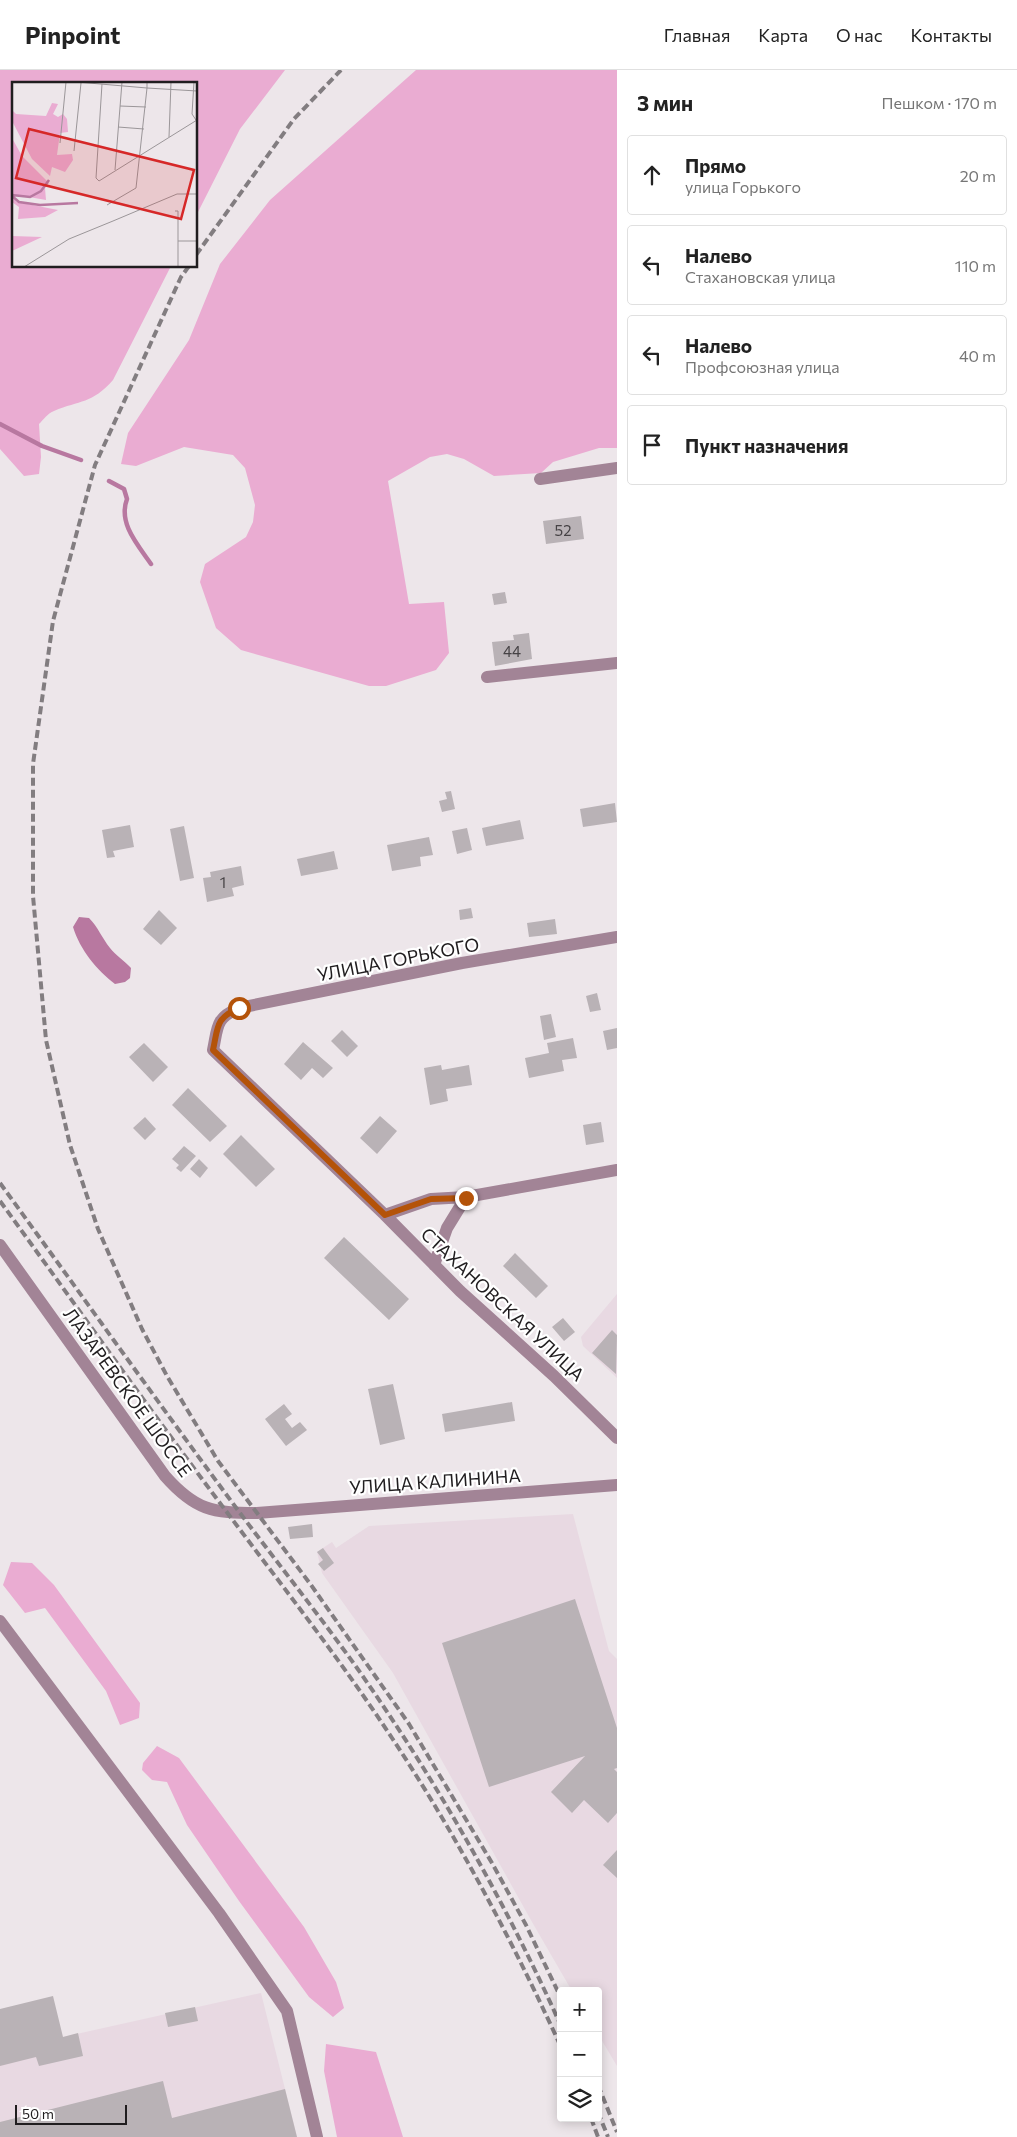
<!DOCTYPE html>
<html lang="ru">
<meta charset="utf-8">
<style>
body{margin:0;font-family:Commissioner,sans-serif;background:#f6f6f6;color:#222}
.controls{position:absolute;right:15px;bottom:15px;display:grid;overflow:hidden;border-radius:5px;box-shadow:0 2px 12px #0003}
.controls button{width:45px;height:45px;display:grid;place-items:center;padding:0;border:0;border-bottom:1px solid #e0e0e0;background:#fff;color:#222;font:25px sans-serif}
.scale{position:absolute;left:15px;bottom:12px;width:112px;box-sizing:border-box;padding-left:5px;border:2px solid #201d1f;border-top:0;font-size:14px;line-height:18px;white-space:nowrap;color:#201d1f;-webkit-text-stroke:4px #fff;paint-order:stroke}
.stop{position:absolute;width:15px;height:15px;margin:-11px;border:4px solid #b45309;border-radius:50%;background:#fff}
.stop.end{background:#b45309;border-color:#fff;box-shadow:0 1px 5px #0008}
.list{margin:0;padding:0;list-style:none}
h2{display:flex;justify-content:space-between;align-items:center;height:65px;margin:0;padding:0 20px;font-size:21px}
h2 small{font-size:16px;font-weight:400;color:#767676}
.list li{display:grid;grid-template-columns:32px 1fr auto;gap:15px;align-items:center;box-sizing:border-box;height:80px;margin:0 10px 10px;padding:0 10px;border:1px solid #e0e0e0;border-radius:5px}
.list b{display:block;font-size:19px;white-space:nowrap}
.list p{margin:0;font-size:16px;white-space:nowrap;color:#767676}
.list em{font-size:16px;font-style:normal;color:#767676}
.icon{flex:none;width:28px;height:28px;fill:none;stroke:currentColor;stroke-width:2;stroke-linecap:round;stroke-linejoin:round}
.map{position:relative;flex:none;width:617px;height:2067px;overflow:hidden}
header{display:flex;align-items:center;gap:30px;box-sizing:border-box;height:70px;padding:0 25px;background:#fff;border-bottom:1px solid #e0e0e0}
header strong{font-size:24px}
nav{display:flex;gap:28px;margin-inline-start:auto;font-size:18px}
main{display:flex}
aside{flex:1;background:#fff}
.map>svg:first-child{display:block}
</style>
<header>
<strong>Pinpoint</strong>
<nav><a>Главная</a><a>Карта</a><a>О нас</a><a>Контакты</a></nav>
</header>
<main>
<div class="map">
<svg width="617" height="2067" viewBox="0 0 617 2067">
<rect width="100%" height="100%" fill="#ede6ea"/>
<path fill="#e8d9e2" d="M617,1224V1308L583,1276L581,1267Z
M573,1444L609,1581L617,1589V1996L598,1964V1921H572L532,1852L393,1603L322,1503L317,1482L332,1472L336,1478L369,1456Z
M261,1923L297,2067H0V1939L63,1967Z"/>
<path fill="#eaacd2" d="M0,0H285L240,59L196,146V14H14V196H171L113,310C92,334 80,330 54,341C48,343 43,350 39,354L41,387L39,404L24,406L0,379Z
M416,0H617V378H599L553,392L541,403L494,406L464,389L447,384L430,387L388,411L409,534L444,532L449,583L436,600L386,616H369L241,580L216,558L200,512L205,494L246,467L253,452L255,435L245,398L233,385L184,377L136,396L121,394L128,363L189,270L220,194L270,130Z
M11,1492L32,1493L54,1515L140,1633L139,1648L120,1655L106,1621L45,1538L25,1543L3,1515Z
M157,1676L179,1688L304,1857L336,1912L344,1938L333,1947L309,1927L239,1831L187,1755L167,1712L152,1710L142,1700L143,1693Z
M326,1974L376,1982L403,2067H337L324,2001Z"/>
<path fill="#b878a0" d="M79,847L89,848C98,857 102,868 110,878C115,885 125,891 131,898L130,908L125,912L115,914C97,900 80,880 73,857Z"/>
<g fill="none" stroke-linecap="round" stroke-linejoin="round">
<path stroke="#b878a0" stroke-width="4.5" d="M0,354L42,376L81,390
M109,411L124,419L127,429C118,453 137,474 151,494"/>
</g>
<path fill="#b9b2b6" d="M581,446L584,469L546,474L543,451Z
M505,522L507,533L494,535L492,524Z
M529,563L532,589L495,596L492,572L514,570L513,565Z
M451,721L455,739L442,742L439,731L447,729L445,722Z
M615,733L617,752L583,757L580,739Z
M520,750L524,769L486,776L482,758Z
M130,755L134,777L113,781L115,787L107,788L102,760Z
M184,756L194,808L180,811L170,759Z
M467,758L472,780L457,784L452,761Z
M429,767L433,785L420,787L421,796L392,801L387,775Z
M334,781L338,799L301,806L297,789Z
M241,796L244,815L232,818L234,826L207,832L203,808L211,807L210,802Z
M471,838L473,848L460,850L459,840Z
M159,840L177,858L161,875L143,859Z
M555,849L557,864L529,867L527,853Z
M597,923L601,940L590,942L586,926Z
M551,944L556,967L544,970L540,946Z
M617,958V978L607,980L603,961Z
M342,960L358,976L347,987L331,971Z
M573,968L577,988L562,990L564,1001L529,1008L525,988L549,983L547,973Z
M303,972L333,998L323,1008L312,998L301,1010L284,994Z
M144,973L168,997L153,1012L129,987Z
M441,995L442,1000L469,995L472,1015L446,1019L448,1031L430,1035L424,998Z
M188,1018L227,1056L210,1072L172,1035Z
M380,1046L397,1061L377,1084L360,1068Z
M145,1047L156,1059L145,1070L133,1058Z
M601,1052L604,1072L586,1075L583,1055Z
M241,1065L275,1099L256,1117L223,1084Z
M184,1076L196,1086L181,1102L176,1098L179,1095L172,1089Z
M199,1089L208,1098L200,1108L190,1099Z
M344,1167L409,1229L389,1250L324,1188Z
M515,1183L548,1216L536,1228L503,1196Z
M563,1248L575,1262L564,1271L552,1257Z
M612,1260L617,1265L616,1304L592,1283Z
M393,1314L405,1369L380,1375L368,1319Z
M512,1332L515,1351L445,1362L442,1344Z
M284,1334L292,1344L285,1349L292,1358L300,1352L307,1360L286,1376L265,1349Z
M312,1454L313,1467L290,1469L288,1457Z
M323,1478L334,1493L324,1501L318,1494L323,1490L317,1482Z
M575,1529L617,1658V1698L614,1699L617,1702V1743L608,1753L584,1730L572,1743L551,1722L585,1686L489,1717L442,1573Z
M617,1780V1808L603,1795Z
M53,1926L63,1967L78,1963L83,1986L39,1996L36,1987L0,1996V1939Z
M195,1937L198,1951L168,1957L165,1943Z
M163,2011L172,2048L285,2019L297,2067H0V2052Z"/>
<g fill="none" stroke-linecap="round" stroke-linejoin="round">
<path stroke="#a28496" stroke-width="12" d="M540,409L617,398
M487,607L617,593
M617,867L462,893L239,938C215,948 218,957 213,980L385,1145L460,1221L554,1306L617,1368
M385,1145L431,1129L466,1127L617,1100
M0,1175L165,1406C195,1440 212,1443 257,1443L617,1415
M434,1195L447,1158L466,1127
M0,1551L219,1843L287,1941L317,2067"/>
<path stroke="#827d80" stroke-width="4" stroke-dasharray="8 4" stroke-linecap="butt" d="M196,185L294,49L341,0
M189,196L181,207L95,395L53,551L33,694V826L46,970L70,1075L98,1159L142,1259L167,1306L218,1391L311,1515L409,1654L492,1793L526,1855L561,1928
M0,1113C80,1223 159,1334 240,1443C279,1495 319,1545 357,1598C436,1710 505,1831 561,1956
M0,1131C75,1234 149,1339 226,1441C282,1516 340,1589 392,1668C457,1766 512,1870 561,1977
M598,2015L617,2062
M598,2042L608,2067
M591,2048L598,2067"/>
</g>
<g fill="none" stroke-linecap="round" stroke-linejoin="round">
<path stroke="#b45309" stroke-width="6" d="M239,938C215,948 218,958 213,980L385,1145L431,1129L466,1128"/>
</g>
<g text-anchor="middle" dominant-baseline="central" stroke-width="4.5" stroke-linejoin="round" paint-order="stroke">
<g font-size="15" fill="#464245">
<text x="563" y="460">52</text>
<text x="512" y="581">44</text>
<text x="223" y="812">1</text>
</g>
<g font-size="18" fill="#201d1f" stroke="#fff">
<text transform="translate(398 889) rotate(-11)">УЛИЦА ГОРЬКОГО</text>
<text transform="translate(503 1234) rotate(43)">СТАХАНОВСКАЯ УЛИЦА</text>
<text transform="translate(128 1322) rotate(54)">ЛАЗАРЕВСКОЕ ШОССЕ</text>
<text transform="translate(435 1411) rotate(-4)">УЛИЦА КАЛИНИНА</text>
</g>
</g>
<g transform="translate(12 12)">
<rect width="185" height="185" fill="#ede6ea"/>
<path d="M40,21L46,22L41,32L46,35L51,32L55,37L56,50L48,51L45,73L60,72L61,78L53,90L40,85L38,94L20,77L0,39V28L4,32L34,34ZM0,56L10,74L37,101L33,106L34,118L0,112ZM0,115L5,120L46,128L33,135L6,137L7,125L0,120ZM0,154L30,155L0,169Z" fill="#eaacd2"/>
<path fill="none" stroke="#b878a0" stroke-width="2.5" d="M0,113L18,115L29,109L37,98M0,114L7,120L28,123L66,121"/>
<path fill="none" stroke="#9b9699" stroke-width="1" d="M65,0L135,6V0M182,0L180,32L184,38M90,2L84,96L87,99L185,38M108,24L134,25M106,45L132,47M157,55L159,0M48,61L54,0M62,69L69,1M103,88L110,0M95,123L124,106L135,6L185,9M163,129H166V185M166,159H185M12,185L57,157L101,139L165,112H185"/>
<path fill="#d62828" fill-opacity="0.15" stroke="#d62828" stroke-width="2.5" d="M17,47L182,88L169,137L4,96Z"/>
<rect width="185" height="185" fill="none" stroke="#201d1f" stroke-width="2.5"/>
</g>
</svg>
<div class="controls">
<button>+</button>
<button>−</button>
<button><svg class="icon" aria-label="layers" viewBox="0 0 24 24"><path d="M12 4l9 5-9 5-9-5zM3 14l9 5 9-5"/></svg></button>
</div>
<div class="scale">50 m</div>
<div class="stop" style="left:239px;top:938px"></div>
<div class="stop end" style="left:466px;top:1128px"></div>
</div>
<aside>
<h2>3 мин<small>Пешком · 170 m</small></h2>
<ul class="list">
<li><svg class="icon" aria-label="ahead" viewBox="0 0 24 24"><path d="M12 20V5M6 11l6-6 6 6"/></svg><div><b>Прямо</b><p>улица Горького</p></div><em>20 m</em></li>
<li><svg class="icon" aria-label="left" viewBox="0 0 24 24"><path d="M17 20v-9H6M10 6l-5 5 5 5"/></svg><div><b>Налево</b><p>Стахановская улица</p></div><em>110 m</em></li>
<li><svg class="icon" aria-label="left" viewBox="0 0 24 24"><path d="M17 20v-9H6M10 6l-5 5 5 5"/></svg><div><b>Налево</b><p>Профсоюзная улица</p></div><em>40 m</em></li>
<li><svg class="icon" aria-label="arrive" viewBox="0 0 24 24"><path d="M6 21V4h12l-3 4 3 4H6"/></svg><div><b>Пункт назначения</b></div></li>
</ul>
</aside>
</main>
